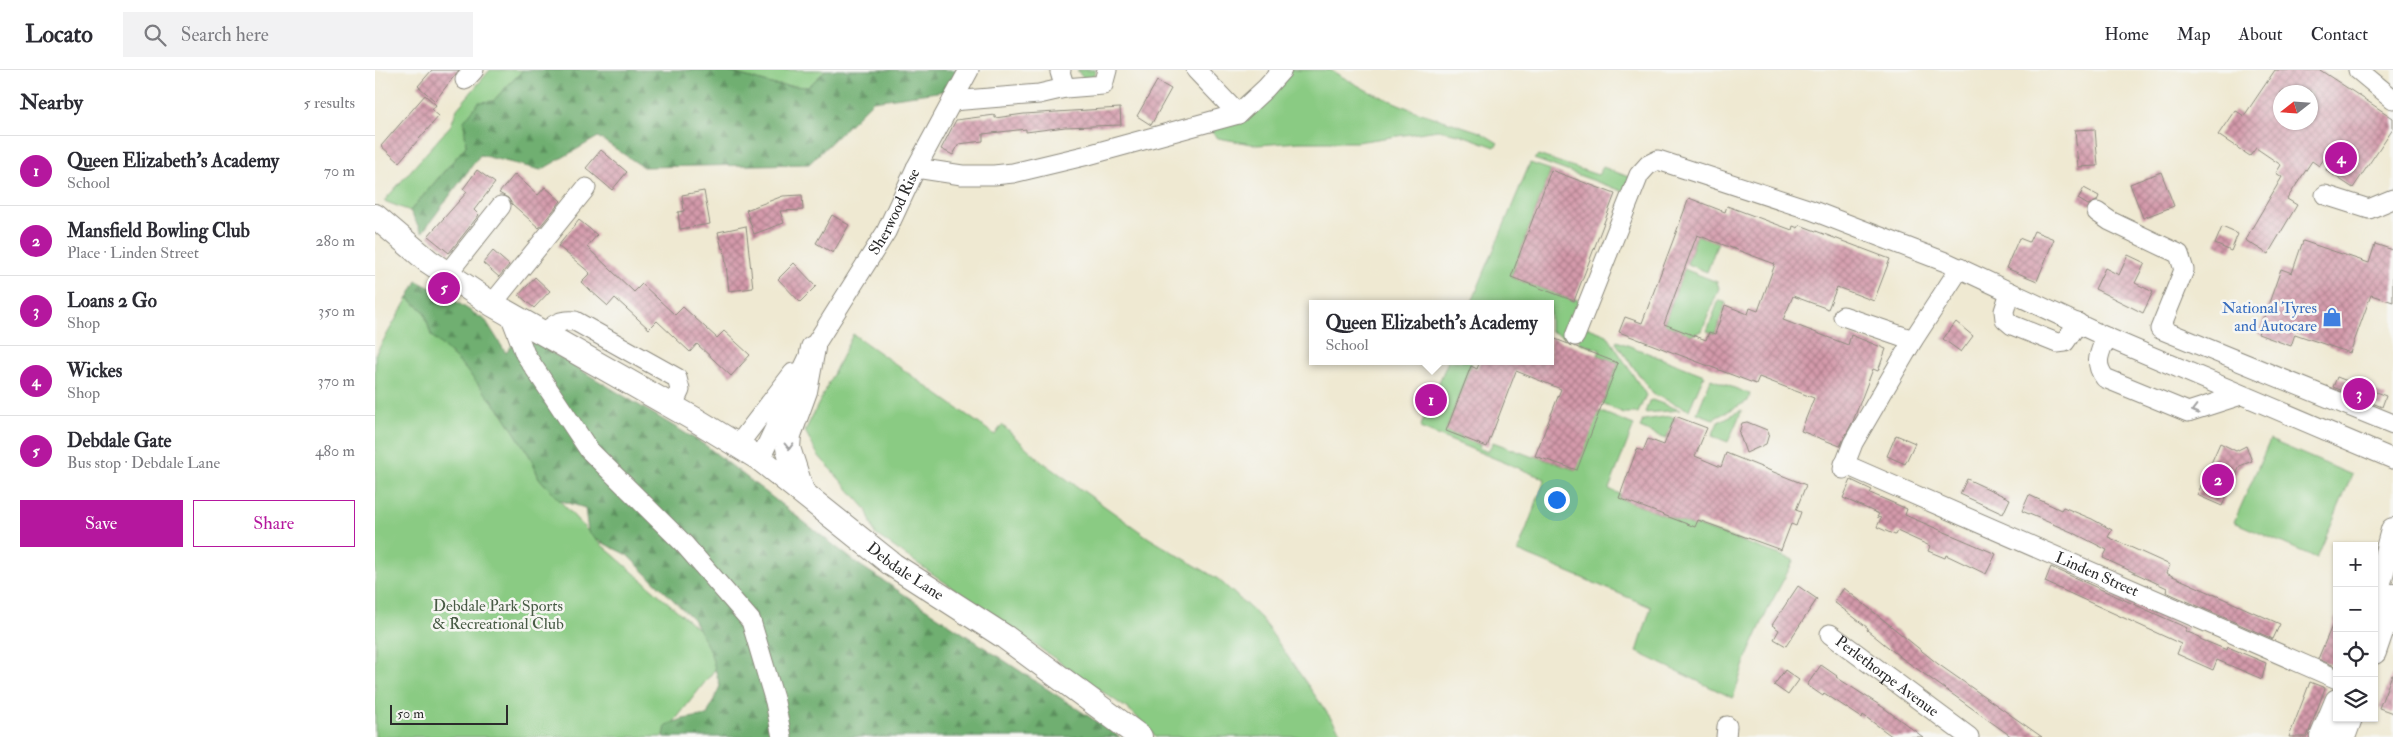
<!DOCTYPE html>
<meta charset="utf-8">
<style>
body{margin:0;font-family:"IM FELL Double Pica",serif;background:#f2f2f3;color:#2b2b33}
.controls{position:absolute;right:15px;bottom:15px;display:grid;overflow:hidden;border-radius:0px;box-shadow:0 1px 4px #0004}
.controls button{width:45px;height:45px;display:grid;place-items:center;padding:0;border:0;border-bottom:1px solid #e1e1e2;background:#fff;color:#2b2b33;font:25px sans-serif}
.compass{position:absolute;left:1898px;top:15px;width:45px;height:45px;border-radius:50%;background:#fff;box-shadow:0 1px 4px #0004;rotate:253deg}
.scale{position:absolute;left:15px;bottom:12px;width:118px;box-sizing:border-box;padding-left:5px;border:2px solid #2b2b2b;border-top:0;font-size:14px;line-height:18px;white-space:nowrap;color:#2b2b2b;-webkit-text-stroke:4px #f6f6f2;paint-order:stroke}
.you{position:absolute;left:1181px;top:429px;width:18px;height:18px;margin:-12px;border:4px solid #fff;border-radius:50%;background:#1a73e8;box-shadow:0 0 0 8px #1a73e833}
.badge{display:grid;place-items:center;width:32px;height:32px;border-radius:50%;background:#b5179e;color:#fff;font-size:16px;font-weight:700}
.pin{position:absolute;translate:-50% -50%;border:2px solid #fff;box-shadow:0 1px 5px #0006}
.popup{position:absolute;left:934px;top:230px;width:245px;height:65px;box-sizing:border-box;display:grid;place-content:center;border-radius:0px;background:#fff;filter:drop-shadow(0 1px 4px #0005);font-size:16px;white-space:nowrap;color:#7c7c81}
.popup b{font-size:19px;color:#2b2b33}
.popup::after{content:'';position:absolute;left:50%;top:100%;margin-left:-10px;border:10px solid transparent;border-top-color:#fff}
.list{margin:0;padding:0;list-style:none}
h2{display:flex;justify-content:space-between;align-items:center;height:65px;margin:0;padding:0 20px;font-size:21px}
h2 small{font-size:16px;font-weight:400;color:#7c7c81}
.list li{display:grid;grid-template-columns:32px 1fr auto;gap:15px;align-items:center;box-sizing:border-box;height:70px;padding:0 20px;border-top:1px solid #e1e1e2}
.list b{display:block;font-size:19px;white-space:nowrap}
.list p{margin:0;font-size:16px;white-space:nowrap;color:#7c7c81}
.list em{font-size:16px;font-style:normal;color:#7c7c81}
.actions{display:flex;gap:10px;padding:15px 20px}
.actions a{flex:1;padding:11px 0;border:1px solid #b5179e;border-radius:0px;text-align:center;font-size:18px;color:#b5179e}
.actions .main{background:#b5179e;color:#fff}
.icon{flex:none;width:28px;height:28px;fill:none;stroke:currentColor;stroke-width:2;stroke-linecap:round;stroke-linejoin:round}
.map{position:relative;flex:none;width:2018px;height:667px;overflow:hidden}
header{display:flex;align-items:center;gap:30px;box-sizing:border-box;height:70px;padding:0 25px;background:#fff;border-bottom:1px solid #e1e1e2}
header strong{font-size:24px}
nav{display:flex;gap:28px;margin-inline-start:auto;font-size:18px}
.search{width:350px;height:45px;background:#f2f2f3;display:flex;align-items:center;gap:12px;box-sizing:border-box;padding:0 18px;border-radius:0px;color:#7c7c81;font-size:19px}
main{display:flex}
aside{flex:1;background:#fff}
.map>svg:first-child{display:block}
</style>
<header>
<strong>Locato</strong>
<div class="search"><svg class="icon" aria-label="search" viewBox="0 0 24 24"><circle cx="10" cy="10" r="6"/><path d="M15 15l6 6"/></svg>Search here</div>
<nav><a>Home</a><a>Map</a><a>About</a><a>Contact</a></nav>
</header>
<main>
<aside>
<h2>Nearby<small>5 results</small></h2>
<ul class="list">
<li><span class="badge">1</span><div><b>Queen Elizabeth's Academy</b><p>School</p></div><em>70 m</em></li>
<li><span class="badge">2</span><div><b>Mansfield Bowling Club</b><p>Place · Linden Street</p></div><em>280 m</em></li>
<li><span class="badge">3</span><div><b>Loans 2 Go</b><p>Shop</p></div><em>350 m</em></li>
<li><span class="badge">4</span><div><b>Wickes</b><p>Shop</p></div><em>370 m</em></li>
<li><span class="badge">5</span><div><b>Debdale Gate</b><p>Bus stop · Debdale Lane</p></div><em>480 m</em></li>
</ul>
<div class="actions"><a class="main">Save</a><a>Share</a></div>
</aside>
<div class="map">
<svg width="2018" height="667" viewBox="0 0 2018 667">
<defs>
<pattern id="forest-firs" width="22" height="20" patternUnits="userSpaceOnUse" patternTransform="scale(1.25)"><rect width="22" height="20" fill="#6faf71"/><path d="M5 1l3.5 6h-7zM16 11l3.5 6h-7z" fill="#5b8f5d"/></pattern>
<pattern id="building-cross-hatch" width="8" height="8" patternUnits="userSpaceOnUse" patternTransform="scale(1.25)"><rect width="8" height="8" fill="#d49aab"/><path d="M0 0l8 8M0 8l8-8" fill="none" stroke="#ac7e8b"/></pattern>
</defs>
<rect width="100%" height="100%" fill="#f6f6f2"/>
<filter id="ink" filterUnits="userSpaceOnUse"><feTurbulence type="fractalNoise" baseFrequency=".02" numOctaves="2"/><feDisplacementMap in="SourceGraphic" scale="10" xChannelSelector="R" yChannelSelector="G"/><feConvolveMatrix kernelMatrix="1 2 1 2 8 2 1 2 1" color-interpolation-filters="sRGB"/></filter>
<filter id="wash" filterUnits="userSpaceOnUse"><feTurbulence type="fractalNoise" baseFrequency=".0096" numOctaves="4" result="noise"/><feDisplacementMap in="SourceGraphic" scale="20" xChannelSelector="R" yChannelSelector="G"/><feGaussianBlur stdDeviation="1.12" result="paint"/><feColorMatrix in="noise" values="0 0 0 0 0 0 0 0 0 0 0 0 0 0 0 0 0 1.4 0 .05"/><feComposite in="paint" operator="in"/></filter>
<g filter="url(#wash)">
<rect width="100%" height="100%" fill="#efe9d2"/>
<path fill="#8acb83" stroke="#5a7b57" d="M115,0H148L118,31L91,76L35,141L9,131L76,55L82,39Z
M348,0H451L434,17L400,15Z
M702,0H721L717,8H708Z
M910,0H955L993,21L1040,41L1105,62L1123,73L1120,77L1084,64L1063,60L982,72H924L882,75L843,68L832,58Z
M1163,85L1223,105L1228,97L1256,108L1250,122L1159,89Z
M1155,93L1176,100L1136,207L1199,231L1200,229L1210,232L1195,269L1175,261V234H1096Z
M1322,165L1343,172L1332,202L1312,194Z
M1309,199L1342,212L1344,218L1327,261L1316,265L1289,254Z
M33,228L49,241L56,265L87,295L128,344L156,388L164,408L220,469L352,584L287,667H0V285Z
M1344,230L1351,233L1340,264L1332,261Z
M1209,256L1232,265L1271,325L1263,343H1249L1227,334L1243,293L1223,285L1225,280L1203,272Z
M478,264L620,365L627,355L665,390L774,468L843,509L886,548L969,667H781L757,642L500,464L491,439L443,385L430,361Z
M1242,271L1329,305L1314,340L1278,324L1241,273Z
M1073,291H1097L1071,361L1105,375L1104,378L1113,382L1118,372L1158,387L1160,386L1201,400L1224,341L1259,355L1234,419L1245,424L1244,428L1320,457L1321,455L1419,490L1395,535L1370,591L1358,628L1262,582L1276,537L1143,481L1170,409L1045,358Z
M1336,309L1375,324L1373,331L1338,349L1322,343Z
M1277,330L1305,340L1270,343L1274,331Z
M1367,340L1353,372L1337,366L1343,352Z
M1296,346L1299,348L1291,369L1265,358L1268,350Z
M1895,370L1977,405L1942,488L1859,452Z"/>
<path fill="url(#forest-firs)" stroke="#4d6d4e" d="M148,0H348L400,15L433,17L451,0H586L576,20L498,31L434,94L268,97L223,67L166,100L105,85L47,163L35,141L91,76L89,51L104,32L118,31Z
M42,211L77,229L111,251L131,283L146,264L330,375L483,494L745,667H289L291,655L308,649L332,645L345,616L335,581L318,549L252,485L220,469L213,462L210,438L184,430L164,408L156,388L128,344L87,295L56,265L49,241L33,228Z"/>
<g id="blocks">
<path fill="url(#building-cross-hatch)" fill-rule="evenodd" d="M57,0H84L60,31L43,16Z
M1900,0H1945L2018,48V58L1978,118L1951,100L1954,91L1949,89L1944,96L1937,91L1912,129L1922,135L1893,184L1870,170L1907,107L1901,103L1906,95L1881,78L1875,86L1843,65L1860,40L1869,46ZM1906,22H1936V52H1906Z
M782,11L796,19L776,55L762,46Z
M50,25L61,35L57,40L64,46L24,92L6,76Z
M745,38L746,55L690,57L651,62V59L608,64V71L584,74L578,85L566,79L581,50L620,45V48L649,44Z
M1720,59L1723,96L1703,97L1700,60Z
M226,80L252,102L237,120L211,98Z
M102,100L120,113L99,140L104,145L74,183L53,166L92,122L88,119Z
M1176,100L1240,124L1199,231L1136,207Z
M1786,102L1799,136L1768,148L1755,114Z
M140,104L163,125L170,117L186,131L164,158L137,134L133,128L124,123Z
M1709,118L1724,126L1722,131L1713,135L1703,129Z
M329,121L335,154L305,159L303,142L309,141L307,125Z
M427,125L428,140L405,141L409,153L379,164L371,140L408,126Z
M1314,128L1350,142L1352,136L1417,160L1418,156L1423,158L1425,155L1515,189L1499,231L1462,217L1453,239L1418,226L1408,250L1473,275L1476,265L1511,279L1503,301L1498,299L1478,351L1465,376L1426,361L1439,328L1384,307L1381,314L1244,262L1250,247L1267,253ZM1322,165L1400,194L1383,241L1375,238L1373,244L1350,235L1340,264L1334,262L1331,270L1289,254Z
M457,145L474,155L458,183L441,173Z
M204,150L222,165L212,177L259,222L267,214L300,245L308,237L342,268L349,261L375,285L356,306L322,274L315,282L282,251L274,259L240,228L233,236L206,212L215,203L183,176Z
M371,156L378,218L354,221L349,178L347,179L343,162Z
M1847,157L1863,164L1856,181L1840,174Z
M1659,161L1679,169L1662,211L1631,198L1644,168L1654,172Z
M1928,171L1994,193L2000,174L2018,180V232L1996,225L1975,283L1920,264L1916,276L1883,264L1906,199L1917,203Z
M118,181L134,195L124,207L108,193Z
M1753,185L1770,193L1760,213L1778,222L1768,243L1720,219L1730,198L1744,205Z
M419,193L441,216L425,232L403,209Z
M160,207L175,221L159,238L144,225Z
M1581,252L1598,266L1586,282L1568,269Z
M1175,267L1243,293L1202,400L1160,386L1186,319L1141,301L1112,377L1071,361L1096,296L1102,299L1105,291H1175Z
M1962,307L2011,326L2007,337L1958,317Z
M1300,346L1332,358L1320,386L1346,397L1351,383L1431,415L1421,440L1426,442L1421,456L1416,454L1406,480L1323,450L1320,457L1244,428L1262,379L1268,381L1273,369L1289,375Z
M1372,352L1392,360L1394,364L1391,374L1371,383L1364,363L1367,353Z
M1521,365L1540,373L1530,394L1512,386Z
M1845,373L1861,381L1871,376L1877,391L1865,396L1847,436L1822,425Z
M1592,409L1635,429L1628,444L1585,424Z
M1476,410L1497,420L1495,423L1532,439L1530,445L1621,484L1611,504L1571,485L1570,488L1553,481L1555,476L1522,461L1520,465L1502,457L1506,448L1502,447L1504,444L1468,428Z
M1654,425L1686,440L1688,437L1717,449L1737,460L1733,467L1795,495L1791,503L1905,554L1898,569L1791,522L1792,518L1728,488L1732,480L1699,463L1647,441Z
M1676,497L1812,558L1810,561L1825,567V569L1852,580L1853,577L1891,593L1887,609L1842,590L1838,600L1802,584L1806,574L1670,512Z
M1423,516L1442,529L1411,576L1399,569L1404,560L1397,555Z
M1469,518L1563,594L1667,667H1637L1524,586L1492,560L1493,558L1459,532Z
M1962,544V597L1943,589Z
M1446,595L1462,606L1461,607L1509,638L1548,667H1518L1488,645L1487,648L1449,623L1448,626L1432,615Z
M1410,600L1424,610L1413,625L1399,615Z
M2017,605H2018V643L2004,638Z
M1935,612L1950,618L1932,667H1914Z"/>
</g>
</g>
<g filter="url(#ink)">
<use href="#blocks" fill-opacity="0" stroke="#8d8a7e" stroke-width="1"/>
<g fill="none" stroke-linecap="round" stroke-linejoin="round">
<defs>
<g id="minor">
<path d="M686,0L685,2L690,18L728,15L732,0"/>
<path d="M821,0L863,44L891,18L907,0"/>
<path d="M1983,0L2018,29"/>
<path d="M90,10L99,0"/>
<path d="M577,31L664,24L690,18"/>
<path d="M541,98L587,105H619L638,103L713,85L863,44"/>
<path d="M1950,125L1994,139L2018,129"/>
<path d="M1722,142L1735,151L1804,184L1809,200L1785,259L2018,354"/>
<path d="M72,204L126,136"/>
<path d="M1635,222L1629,241L1630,249L1637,255L1682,273L1690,272L1703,253"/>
<path d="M117,234L211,118"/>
<path d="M134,242L150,284L214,380L309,474L376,551L400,632L407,667"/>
<path d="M1468,246L1538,270"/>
<path d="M169,263C180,253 186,250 200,251L302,308L305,320L297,337"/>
<path d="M1200,266L1264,105L1273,95L1283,90L1436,140L1573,193L1731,267L2018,389"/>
<path d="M1731,267C1725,283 1718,293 1730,308L1813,342L1866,325"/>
<path d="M363,375L418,303"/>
<path id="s1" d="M385,389L438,278L511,162L541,98L594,0"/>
<path id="s2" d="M1469,394L1962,609"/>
<path d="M1468,399L1478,373L1538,270L1585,198"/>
<path id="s3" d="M1455,564L1594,667"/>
<path d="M1351,667L1352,656"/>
</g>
<g id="major">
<path id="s4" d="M0,146L53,191L117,234L321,350L385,389L518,495L630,567L765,667"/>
<path d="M427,421L413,378L414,365L430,321L438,278"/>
<path d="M1999,531L2018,460"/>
<path d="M1999,582L2018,526"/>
<path d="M1947,667L1962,631"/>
<path d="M1968,667L1975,648"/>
</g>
</defs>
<use href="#minor" stroke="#8d8a7e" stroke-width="21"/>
<use href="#major" stroke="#8d8a7e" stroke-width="26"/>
<use href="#minor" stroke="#fff" stroke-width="19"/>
<use href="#major" stroke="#fff" stroke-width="24"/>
</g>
<defs><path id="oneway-chevron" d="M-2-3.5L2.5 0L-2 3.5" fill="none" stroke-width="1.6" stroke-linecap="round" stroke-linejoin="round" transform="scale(1.25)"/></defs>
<g stroke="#a0a0a0">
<use href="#oneway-chevron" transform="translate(1820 340) rotate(166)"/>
<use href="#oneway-chevron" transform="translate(414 376) rotate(89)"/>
</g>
</g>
<defs>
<symbol id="shop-bare" viewBox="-9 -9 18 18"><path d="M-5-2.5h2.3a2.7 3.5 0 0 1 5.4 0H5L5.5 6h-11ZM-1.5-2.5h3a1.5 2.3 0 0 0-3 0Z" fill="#3f7fe0" stroke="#f6f6f2" stroke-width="2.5" paint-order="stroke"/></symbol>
</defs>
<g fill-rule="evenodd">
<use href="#shop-bare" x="1943" y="233" width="28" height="28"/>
</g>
<g text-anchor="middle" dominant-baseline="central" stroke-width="5" stroke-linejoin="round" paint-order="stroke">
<g font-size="16" fill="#2b2b2b" stroke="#f6f6f2">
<text stroke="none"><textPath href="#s1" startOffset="282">Sherwood Rise</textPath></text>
<text stroke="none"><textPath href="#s4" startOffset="640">Debdale Lane</textPath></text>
<text stroke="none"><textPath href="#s2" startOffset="276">Linden Street</textPath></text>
<text stroke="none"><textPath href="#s3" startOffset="71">Perlethorpe Avenue</textPath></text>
</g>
<g font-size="16" fill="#366cbe" stroke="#f6f6f2" text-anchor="end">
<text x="1942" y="238">National Tyres<tspan x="1942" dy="18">and Autocare</tspan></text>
</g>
<g font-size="16" fill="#485b45" stroke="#f6f6f2">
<text x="123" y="536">Debdale Park Sports<tspan x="123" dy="18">&amp; Recreational Club</tspan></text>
</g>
</g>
</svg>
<div class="controls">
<button>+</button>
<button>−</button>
<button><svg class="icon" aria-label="locate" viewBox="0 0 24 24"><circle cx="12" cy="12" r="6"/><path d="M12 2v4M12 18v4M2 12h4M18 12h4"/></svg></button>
<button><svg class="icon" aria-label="layers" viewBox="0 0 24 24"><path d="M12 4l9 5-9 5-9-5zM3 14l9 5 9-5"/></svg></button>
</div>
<svg class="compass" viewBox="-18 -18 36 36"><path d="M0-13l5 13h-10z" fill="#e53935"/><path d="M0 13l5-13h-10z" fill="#7c7c81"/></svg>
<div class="scale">50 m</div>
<div class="you"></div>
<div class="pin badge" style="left:1056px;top:330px">1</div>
<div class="popup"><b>Queen Elizabeth's Academy</b>School</div>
<div class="pin badge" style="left:1843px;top:410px">2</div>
<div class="pin badge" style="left:1984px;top:324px">3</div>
<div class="pin badge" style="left:1966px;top:88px">4</div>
<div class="pin badge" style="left:69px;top:218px">5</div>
</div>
</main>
